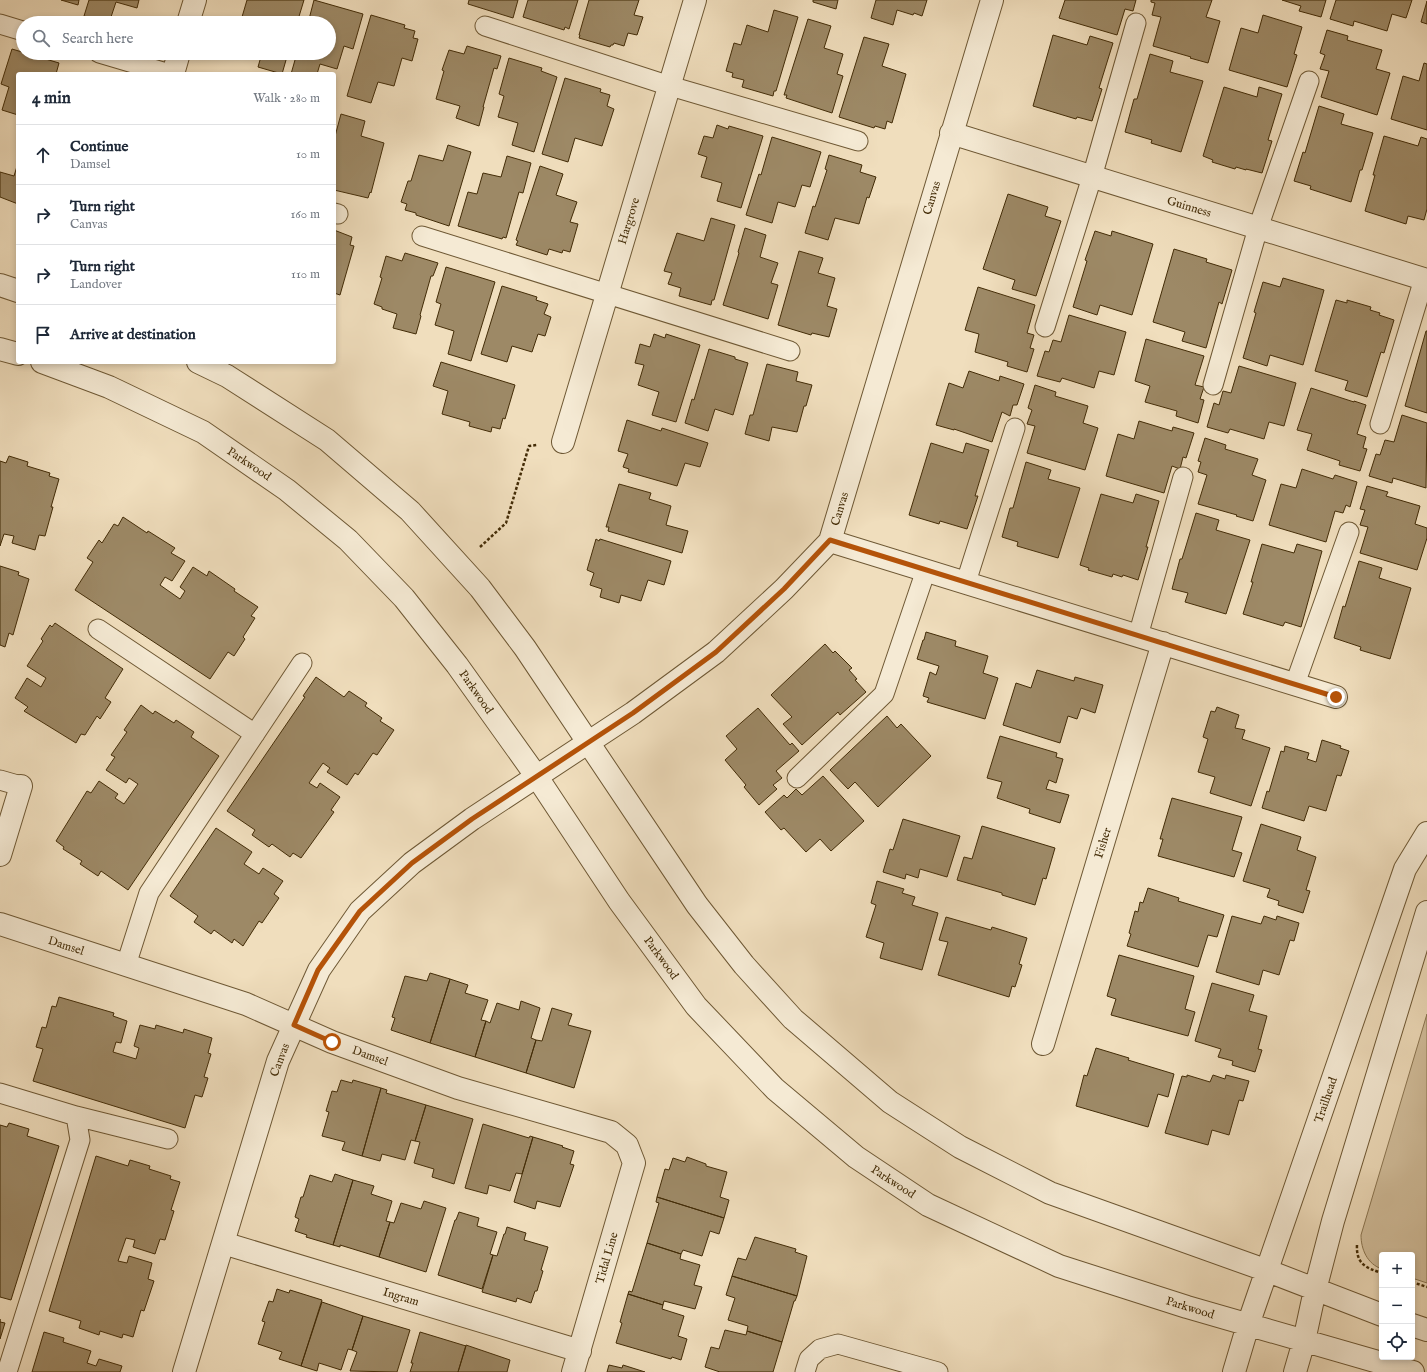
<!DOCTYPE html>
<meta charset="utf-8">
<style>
body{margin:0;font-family:"IM FELL English",serif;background:#f2f2f3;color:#1f2937}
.controls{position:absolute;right:12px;bottom:12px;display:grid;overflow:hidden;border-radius:4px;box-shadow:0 2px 6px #0003}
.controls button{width:36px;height:36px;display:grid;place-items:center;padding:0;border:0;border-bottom:1px solid #e0e1e3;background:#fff;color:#1f2937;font:20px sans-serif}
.stop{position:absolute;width:12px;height:12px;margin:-9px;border:3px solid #b45309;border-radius:50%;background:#fff}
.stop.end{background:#b45309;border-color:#fff;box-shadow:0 1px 4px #0008}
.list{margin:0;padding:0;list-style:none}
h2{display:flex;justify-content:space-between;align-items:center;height:52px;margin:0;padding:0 16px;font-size:17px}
h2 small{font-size:13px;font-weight:400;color:#747a83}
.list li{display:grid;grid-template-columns:26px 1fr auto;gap:12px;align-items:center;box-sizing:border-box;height:60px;padding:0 16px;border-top:1px solid #e0e1e3}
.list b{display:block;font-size:15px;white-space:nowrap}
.list p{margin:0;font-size:13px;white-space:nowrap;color:#747a83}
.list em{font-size:13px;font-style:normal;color:#747a83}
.icon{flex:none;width:22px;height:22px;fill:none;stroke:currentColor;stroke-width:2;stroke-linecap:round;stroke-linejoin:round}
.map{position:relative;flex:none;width:1427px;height:1372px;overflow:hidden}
.search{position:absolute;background:#fff;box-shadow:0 2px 6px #0003;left:16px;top:16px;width:320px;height:44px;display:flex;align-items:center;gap:10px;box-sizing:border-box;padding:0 14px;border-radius:22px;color:#747a83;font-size:15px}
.panel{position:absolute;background:#fff;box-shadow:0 2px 6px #0003;left:16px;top:72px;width:320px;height:292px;border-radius:4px}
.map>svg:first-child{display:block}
</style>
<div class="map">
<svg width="1427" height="1372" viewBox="0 0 1427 1372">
<rect width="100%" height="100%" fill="#f0debd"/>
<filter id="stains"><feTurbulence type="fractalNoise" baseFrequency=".005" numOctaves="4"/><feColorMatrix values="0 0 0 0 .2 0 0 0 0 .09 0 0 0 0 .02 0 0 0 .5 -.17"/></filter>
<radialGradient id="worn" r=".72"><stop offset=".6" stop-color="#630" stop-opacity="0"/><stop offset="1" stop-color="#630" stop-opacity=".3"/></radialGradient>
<path fill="#d3c09e" stroke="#8b7652" d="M1427,1014V1283L1412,1278V1255H1382V1269C1367,1264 1361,1249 1361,1235Z"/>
<path fill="#9d8966" stroke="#432c07" d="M61,0H79L78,5Z
M89,0H139L137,8L116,2L109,23L84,16Z
M247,0H304L297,23H248L249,19L242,17Z
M314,0L363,14L353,49L344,46L337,69L320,64L317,74H291L297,53H329V23H308Z
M469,0H518L513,18L468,4Z
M528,0H578L569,29L565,27L564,30L523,17Z
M589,0H639L634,15L643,17L637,35L628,33L624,46L614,43L613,45H611L610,47L579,38L580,35H579Z
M813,0H838L836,9L813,2Z
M876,0H927L922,16L914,13L913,15L897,10L893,25L871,18Z
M1065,0H1136L1133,11L1125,9L1117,35L1059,18Z
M1151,0H1212L1206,17L1220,21L1208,63L1190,58L1191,57L1153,46L1161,17L1152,15L1155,3L1151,2Z
M1282,0H1326L1321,17L1299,11L1301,6Z
M1336,0H1412L1406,18L1392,14L1387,31L1354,21L1353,26L1330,19Z
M1427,1V24L1421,22Z
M774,10L798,17L776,91H774L773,96L742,87L744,80L732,77L733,73L726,71L734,43L741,45L747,25L768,32Z
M371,15L405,25L404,28L415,31L413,38L418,39L412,61L402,58L394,86L378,82L371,103L347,96Z
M1263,15L1302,27L1294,54L1297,55L1287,87L1229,70L1241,28L1258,33Z
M808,19L831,26L824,48L843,54L837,74L843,76L832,113L786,98L787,95H784Z
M1327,30L1348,36L1347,40L1382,50L1376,69L1390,73L1377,115L1321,97L1329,71L1320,69L1325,55L1320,53Z
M1053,35L1087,45L1090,36L1113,43L1099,88L1102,89L1092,121L1077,117L1076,119L1033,106Z
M864,37L889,44L882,66L906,74L892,123L887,121L885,129L875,126L874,128L839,117Z
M467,46L501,56L497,69L494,68L483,107H484L479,126L456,118L460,106L436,99L444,71L442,70L449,50L464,54Z
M12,49L59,63L56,74H18V115L2,110L9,87L1,84Z
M262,53H288L282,74L258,67Z
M1150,54L1173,61L1170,72L1203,81L1181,152L1151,143L1152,140L1125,132L1134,99H1137Z
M509,58L542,68L541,71L557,77L534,152L512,145L518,123L498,117L504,96L499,94Z
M1424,63L1427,64V130L1391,119L1403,76L1419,81Z
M565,78L601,89L600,92L610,95L607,106L614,109L602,146L575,138L568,162L542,154Z
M1224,87L1257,97L1259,87L1282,94L1268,140L1272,141L1262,173L1246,169V170L1236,167L1235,169L1212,162L1213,160L1203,156Z
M1319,106L1344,114L1341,124L1373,133L1362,170H1360L1351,202L1310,189L1311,186L1294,181L1303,152L1305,153Z
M341,114L365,121L361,136L384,143L371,193L370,192L368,198L334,190V140Z
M717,125L728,129L729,126L763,136L741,208L717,201L722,183L701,177L707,157L698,154L704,136L713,138Z
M1384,136L1418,146L1421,137L1427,139V209L1424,220L1408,216L1406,224L1365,211L1375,175H1373Z
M772,137L821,152L810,187L802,185L795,207L778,202L772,223L746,215L759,174L761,175Z
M448,145L471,152L449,226L416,215V213L405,210L407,204L401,202L408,181H411L419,155L443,161Z
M829,155L862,165L860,172L876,177L869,198L867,197L859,224L835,218L828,240L805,233L813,206L815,207L827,170L825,169Z
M507,156L531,163L523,193L519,192L506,238L503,237L502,239L458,226L468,192L477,194L483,173L501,177Z
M18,163V204L0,197V172L14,176Z
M540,166L563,174L556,195L577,202L570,222L578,224L570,252L563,250L562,253L549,249L547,255L516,245L518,241L516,240Z
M1008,194L1048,207L1045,216L1061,221L1036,296L1012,289L1015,280L983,269Z
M711,218L735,225L714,300H712L711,305L679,296L681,288L668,284L672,273L664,271L677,233L704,241Z
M745,228L766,235L760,257L778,263L771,283L778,285L768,319L723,305L739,253L738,252Z
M334,230L352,237L350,245L354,246L340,295L334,293Z
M1095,231L1111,236L1112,231L1153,244L1132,315L1100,305L1097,315L1073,307L1087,261L1085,260Z
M1174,249L1207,259L1206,262L1232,270L1222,304L1219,302L1206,348L1182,341L1185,332L1153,322Z
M799,251L823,258L818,273L835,278L827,306L837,309L829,337L812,333L811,335L778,325Z
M405,253L438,263L433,276H431L420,315L421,316L416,334L393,328L397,314L382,309V307L374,304L382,278L380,277L386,256L402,261Z
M446,267L495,282L471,361L448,354L454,331L435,325L441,304L436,302Z
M1283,278L1324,290L1303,365L1270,355L1267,366L1243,358L1256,313L1254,312L1263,282L1280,287Z
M502,286L537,297L536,300L548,304L544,314L551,317L545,336L538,334L532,352L512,346L507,362L481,354Z
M978,287L1035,305L1027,333L1034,335L1030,348L1034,349L1027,372L1007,366L1008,362L975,352L979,334L965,330Z
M1336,300L1347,303V300L1371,307L1370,310L1380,313L1379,315L1394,320L1384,353L1381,352L1367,397L1345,390L1348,381L1315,371Z
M1069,315L1126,332L1114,375L1099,371L1094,388L1062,378L1060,382L1037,376L1045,351L1049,352L1053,340L1061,342Z
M1426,331H1427V413L1405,406Z
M654,334L665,338L666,334L700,345L676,422L652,415L659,392L638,385L644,365L635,363L640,344L650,347Z
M1146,339L1204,356L1195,385L1204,387L1200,399L1204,400L1198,423L1176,416L1177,411L1145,402L1150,386L1135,381Z
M709,349L735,357V359L748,363L733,415L715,409L708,431L685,423L692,399L694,400Z
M441,362L515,385L505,419L503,418L500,429L492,427L491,432L469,426L470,422L442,414L448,391L433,386Z
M767,364L798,372L796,381L812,385L806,406H804L797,432L772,427L769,441L745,434L750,415H753Z
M1239,366L1296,383L1284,426L1269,422L1264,439L1230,429L1228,433L1207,427L1214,403L1219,405L1223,391L1231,393Z
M969,371L999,381L1000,376L1024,384L1017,405H1013L1010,416L1002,412L992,442L954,429V430L936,425L949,383L963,388Z
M1035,385L1056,392L1055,396L1088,406L1083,423L1098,428L1085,470L1027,453L1035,426L1027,424L1032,410L1028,408Z
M1311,388L1354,402V401L1366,405L1357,434L1366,437L1363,448L1367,449L1360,471L1339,465L1340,461L1307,450L1312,434L1297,430Z
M1402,415L1427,423L1426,488L1393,478L1392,483L1369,476L1376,454L1380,455L1385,440L1394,442Z
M627,420L661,431L662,428L708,443L700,467L685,463L677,486L628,472L629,469L623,467L628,454L618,451Z
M1139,421L1172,431L1173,427L1194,433L1186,458L1183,457L1180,469L1172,466L1164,493L1106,476L1118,434L1134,439Z
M1205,438L1226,445L1225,449L1258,459L1252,475L1266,480L1253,521L1236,516L1237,515L1198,504L1207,475L1198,472L1201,462L1198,461Z
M931,443L963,453L966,443L989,450L975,496H978L967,529L940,521L939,524L909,515Z
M9,456L28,462L27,466L50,473L49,476L59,479L51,507H53L45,536L39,535L35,550L12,543L14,536L4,534L0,546V461L6,463Z
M1026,462L1051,470L1048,479L1080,488L1058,558L1017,546L1018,542L1002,537L1010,508H1013Z
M1302,469L1333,479L1335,475L1357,482L1350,507L1346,505L1343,513L1335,511L1326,542L1269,525L1281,484L1296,488Z
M619,484L651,493L649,499L671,506L666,525L688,531L682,553L608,531L609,527H606Z
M1367,486L1388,492L1386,496L1420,506L1415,524L1427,528V538L1417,570L1360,553L1368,527L1360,525L1365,510L1360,509Z
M1101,494L1133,503L1136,494L1159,501L1146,547H1148L1138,580L1123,575L1122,577L1113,574L1112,577L1088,570L1089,568L1080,565Z
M1196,513L1219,520L1216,530L1250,540L1226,614L1185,602L1188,593L1172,589L1180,559H1182Z
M123,517L147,533L148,531L175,548L171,553L185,561L172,581L165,577L160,585L180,599L185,591L180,587L193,567L207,576L209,571L235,589L234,591L258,607L251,616L255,618L243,637L245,639L234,656L228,652L210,679L75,590L93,562L87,558L99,540L102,543L114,524L118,526Z
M596,539L599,541L600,539L671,561L664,585L648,580L641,601L621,595L619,603L600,597L602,589L590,585L594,573L587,570Z
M1262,544L1294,553L1297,544L1322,551L1301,627L1285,622L1283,626L1243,614L1253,582H1251Z
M1359,561L1382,568L1379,578L1411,588L1390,659L1360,650L1361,647L1334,638L1343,606L1345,607Z
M0,566L19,572L18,575L29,579L13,635L9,633L5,647L0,645Z
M55,623L123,669L105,698L111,702L100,719L97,716L85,735L81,734L76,743L24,711L28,707L15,698L27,678L41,687L46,678L27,666L43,641L41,639L50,625L52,627Z
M926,632L956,641L955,646L988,656L983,673L998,678L985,719L927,702L929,698L923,696L930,672L936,675L939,666L917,659L923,640H924Z
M825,644L833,653L835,651L852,668L849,670L857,679L855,680L866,692L840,715L838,712L802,745L783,724L792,717L771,695Z
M1037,670L1074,681L1075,677L1103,685L1095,713L1081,708L1077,719L1068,716L1060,743L1003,725L1016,683L1031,688Z
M316,677L344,697L349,691L367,703L365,706L382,718L380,721L394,730L377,755L373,753L358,775L355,773L347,785L327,772L330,768L323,763L309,783L317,788L320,783L340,797L331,810L334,812L301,858L293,853L290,857L272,844L269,847L252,835L255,830L227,811L305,697L303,696Z
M141,705L153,714L155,711L174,723L176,720L194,732L191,737L219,756L128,890L101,871L98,876L80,864L82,861L63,849L64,847L56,841L87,791L91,793L99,781L118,794L115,798L124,804L138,784L129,778L126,783L106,770L115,757L111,755L127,732L124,730Z
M1217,707L1239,715L1235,728L1245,730L1242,739L1270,748L1251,806L1210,793L1215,777L1198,772L1208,739L1203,737L1211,711L1215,712Z
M758,708L790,745L792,743L799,751L776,771L782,778L773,785L777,789L759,805L744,787L746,785L725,760L737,749L726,736Z
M887,716L897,728L901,724L931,756L878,807L855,782L848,789L830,770Z
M1000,736L1057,753L1056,757L1063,759L1056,783L1049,780L1046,789L1069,795L1060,823L1029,813L1030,809L997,798L1002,782L987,778Z
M1322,740L1341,746L1340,748L1349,751L1341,776L1337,775L1326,811L1309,806L1304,821L1262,808L1267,791L1269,792L1281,751L1284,752L1285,746L1309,753L1307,759L1316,762Z
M823,776L864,821L831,851L820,839L806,852L784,828L781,830L765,812L784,795L787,798L796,789L802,795Z
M1172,798L1242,817L1232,850L1242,853L1234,877L1158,856L1163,839H1160Z
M903,819L960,836L947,877L920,869L918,878L906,874L905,879L883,872L890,849L893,850Z
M1261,824L1301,837L1297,850L1316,857L1306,890L1310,891L1303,913L1278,905L1279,901L1267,897L1270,889L1243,881Z
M982,826L1055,848L1046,879L1043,878L1035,905L1002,895V893L957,880L964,857L972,859Z
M216,828L252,852L244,864L259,874L263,868L283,881L274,894L279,898L262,923L259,921L243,946L234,939L232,943L214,930L211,934L194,922L198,916L170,896Z
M877,881L904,889L902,893L915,897L912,905L938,913L922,970L880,958L884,943L866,937L876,905L871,903Z
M1148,888L1179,898L1178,901L1224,915L1217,937L1208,935L1198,967L1127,946L1131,934L1129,933L1135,911L1138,912L1140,902L1143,903Z
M1232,916L1261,924L1264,916L1276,920L1277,916L1299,923L1294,941L1290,940L1279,975L1263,970L1259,985L1216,972Z
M946,917L991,930L992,927L1027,938L1019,964L1022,965L1015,987L1012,986L1009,997L938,975L948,942L939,940Z
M1119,955L1194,976L1185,1009L1195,1012L1188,1036L1111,1015L1116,999L1107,996Z
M430,973L450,979L430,1043L391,1030L395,1018L392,1017L405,976L427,981Z
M450,979L468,985L465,993L488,1000L481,1020L486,1021L475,1057L430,1043Z
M1212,983L1254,995L1249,1011L1267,1016L1258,1049L1262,1050L1255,1072L1232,1065L1233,1061L1218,1057L1221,1049L1195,1041Z
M59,997L114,1013L113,1016L127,1021L121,1043L116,1042L113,1052L136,1059L139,1048L134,1046L140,1025L155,1029L156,1025L183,1033L184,1029L212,1038L208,1053L211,1054L204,1077L208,1078L202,1097L195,1095L185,1128L33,1081L43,1049L36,1047L42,1027L46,1028L52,1006L56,1007Z
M521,1001L540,1008L531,1038L536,1040L526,1073L475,1057L486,1021L490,1023L497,1003L519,1010Z
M552,1008L572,1014L568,1025L591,1031L574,1088L526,1073L536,1040L542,1041Z
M1096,1048L1129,1058L1128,1060L1174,1074L1168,1097L1158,1094L1148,1127L1076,1106L1084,1075L1087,1076Z
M1187,1075L1210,1082L1213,1075L1225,1079L1226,1075L1249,1081L1243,1101L1239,1100L1229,1135L1212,1130L1208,1145L1165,1133L1182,1076L1187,1077Z
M341,1080L352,1083L353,1080L381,1088L362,1156L342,1150L345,1142L322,1136L329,1112L326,1111L332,1091L337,1092Z
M381,1088L387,1090L386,1093L426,1105L415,1141L411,1140L405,1160L382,1154L380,1161L362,1156Z
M426,1105L473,1119L454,1184L432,1177L434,1169L414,1163L420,1142L415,1141Z
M9,1123L29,1129L27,1136L59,1146L11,1300L0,1297V1125L7,1127Z
M483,1124L529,1138L530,1136L533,1137L522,1174L516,1173L510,1191L489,1185L487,1194L465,1188Z
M533,1137L563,1146L562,1147L574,1151L570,1164L574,1165L560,1207L537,1201L535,1209L514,1202Z
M96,1156L128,1166L130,1160L150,1166L149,1169L171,1176L170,1179L180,1182L171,1210L174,1211L165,1240L160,1239L155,1254L133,1247L135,1240L126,1238L118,1261L127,1263L129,1256L152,1263L148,1279L154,1281L144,1311L141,1310L133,1337L123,1334L122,1338L100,1331L99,1335L79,1328L81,1321L49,1311Z
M687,1157L706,1164V1166L727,1172L720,1197L729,1200L724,1218L657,1197L665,1169L669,1170L673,1158L685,1162Z
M335,1174L353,1180L333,1245L306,1237L307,1235L295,1231L299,1219L295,1217L301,1197H303L310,1175L332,1182Z
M353,1180L374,1186L371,1194L392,1201L386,1221L390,1222L379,1257L340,1245V1247L333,1245Z
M657,1197L724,1218L719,1234L710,1231L702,1256L683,1250L681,1254L647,1243L659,1203L656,1202Z
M424,1201L446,1208L426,1272L379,1257L390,1222L394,1223L401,1203L421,1209Z
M459,1212L479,1218L477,1226L497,1232L490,1254L493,1255L482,1289L438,1275L455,1220H456Z
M507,1227L526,1233L524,1240L548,1247L541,1270L543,1271L537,1291H535L531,1303L517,1298L516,1302L482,1292L493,1255L497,1256L504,1234H505Z
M755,1237L796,1249L795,1252L807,1256L797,1296L732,1276L738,1258L746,1260Z
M647,1243L681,1254L680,1259L700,1265L694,1285L702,1287L695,1309L664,1301L663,1305L628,1294L629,1291L632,1292Z
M732,1276L797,1296L795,1301H794L782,1342L747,1331L748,1326L728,1320L735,1298L726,1295Z
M277,1289L289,1293L290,1290L322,1300L301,1366L279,1359L282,1352L258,1344L265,1322L262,1321L269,1301L273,1302Z
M628,1294L663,1305L662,1309L684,1316L678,1336L687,1339L681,1360L672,1357L671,1359L616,1343L622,1323L620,1322Z
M322,1302L363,1316L352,1350L348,1349L341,1370L319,1363L317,1371L301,1366Z
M363,1316L410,1330L397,1372L350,1371L357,1352L352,1350Z
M0,1319V1322L5,1323L0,1339Z
M725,1330L746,1335L747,1331L782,1342L773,1372H720L705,1367L711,1347L719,1349Z
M44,1332L64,1338L63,1342L91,1351L87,1363L96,1366L99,1359L122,1366L120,1372H32Z
M420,1332L466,1346L458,1372H410L413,1363H411Z
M466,1345L510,1360L507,1372H458Z
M609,1365L622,1368L623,1365L645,1372H607Z"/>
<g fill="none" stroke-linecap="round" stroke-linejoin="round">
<defs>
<path id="service" d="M0,24L23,31
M485,26L670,86L858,141
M99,53L170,74
M334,213L338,214
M422,236L790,351
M1045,327L1092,177L1136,23
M1213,385L1258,228L1309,81
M1380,424L1424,279
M966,582L1015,428
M98,629L255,734
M1138,636L1183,477
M1295,684L1349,532
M797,778L884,694L926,570
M0,780L21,786
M126,965L149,893L302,663
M0,1093L76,1116L80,1140L7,1372
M76,1116L168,1139
M805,1372L809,1359L820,1349L838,1344L938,1372"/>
<path id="minor" d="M188,23L195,0
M173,74L179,53
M951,133L1427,280
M563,442L695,0
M830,541L1336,697
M0,855L21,786
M0,924L246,1004L332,1042L458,1088L611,1132L627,1145L634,1163L573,1372
M1043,1044L1163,643
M223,1243L580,1351
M184,1372L278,1061L319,970L360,911L412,863L472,819L633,713L716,652L784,589L830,541L992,0"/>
<path id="tertiary" d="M0,285L18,291
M0,349L18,354
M42,362L109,387L203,432L287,490L348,540L404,598L457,665L537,777L619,901L696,1006L775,1089L856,1157L928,1205L1059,1266L1187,1307L1413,1372
M198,362L227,376L327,440L410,511L480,588L525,648L697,905L744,965L793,1019L890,1102L960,1147L1050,1193L1268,1271L1382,1315
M1412,1325L1427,1330
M1234,1372L1248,1325L1405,869L1427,833
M1295,1372L1304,1341L1315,1290L1333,1221L1427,912"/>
</defs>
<use href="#service" stroke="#6e5834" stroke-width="21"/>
<use href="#minor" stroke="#6e5834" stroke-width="24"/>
<use href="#tertiary" stroke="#6e5834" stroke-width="24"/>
<path stroke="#432c07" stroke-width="2.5" stroke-dasharray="3 2" stroke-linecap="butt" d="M480,547L506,523L529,446L537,445
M1357,1245C1356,1264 1366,1268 1382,1273
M1412,1282L1427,1287"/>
<use href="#service" stroke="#f5ead4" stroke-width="19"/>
<use href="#minor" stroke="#f5ead4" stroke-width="22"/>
<use href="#tertiary" stroke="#f5ead4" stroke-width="22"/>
</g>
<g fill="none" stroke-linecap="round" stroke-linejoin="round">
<path stroke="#b45309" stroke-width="5" d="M332,1042L294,1025L318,970L360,911L412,863L472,819L633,713L716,652L784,589L830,540L1336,697"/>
</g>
<g text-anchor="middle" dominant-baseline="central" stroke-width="3.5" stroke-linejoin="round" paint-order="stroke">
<g font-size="12" fill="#432c07" stroke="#f5ead4">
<text transform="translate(932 198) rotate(-73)">Canvas</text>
<text transform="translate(1189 207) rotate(17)">Guinness</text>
<text transform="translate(629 221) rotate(-73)">Hargrove</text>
<text transform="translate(249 464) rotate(34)">Parkwood</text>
<text transform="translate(840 509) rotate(-73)">Canvas</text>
<text transform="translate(476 692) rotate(55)">Parkwood</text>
<text transform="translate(1103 843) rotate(-73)">Fisher</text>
<text transform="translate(66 946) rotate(18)">Damsel</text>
<text transform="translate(661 958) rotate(54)">Parkwood</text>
<text transform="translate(370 1056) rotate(20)">Damsel</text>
<text transform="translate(280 1060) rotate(-69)">Canvas</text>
<text transform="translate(1326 1100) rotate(-71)">Trailhead</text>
<text transform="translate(893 1182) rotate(33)">Parkwood</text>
<text transform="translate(607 1258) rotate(-74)">Tidal Line</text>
<text transform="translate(401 1297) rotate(17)">Ingram</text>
<text transform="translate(1190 1308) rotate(17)">Parkwood</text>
</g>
</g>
<rect width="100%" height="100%" filter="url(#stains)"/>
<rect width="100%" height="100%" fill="url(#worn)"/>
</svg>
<div class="controls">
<button>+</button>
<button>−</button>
<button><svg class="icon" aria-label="locate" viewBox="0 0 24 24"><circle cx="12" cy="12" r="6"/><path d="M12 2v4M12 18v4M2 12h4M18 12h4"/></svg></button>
</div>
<div class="stop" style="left:332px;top:1042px"></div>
<div class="stop end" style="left:1336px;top:697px"></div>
<div class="search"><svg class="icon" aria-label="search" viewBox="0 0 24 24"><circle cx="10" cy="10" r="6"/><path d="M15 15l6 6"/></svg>Search here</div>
<section class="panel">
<h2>4 min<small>Walk · 280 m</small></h2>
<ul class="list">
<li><svg class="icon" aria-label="ahead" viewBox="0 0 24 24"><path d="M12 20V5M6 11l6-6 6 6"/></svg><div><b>Continue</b><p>Damsel</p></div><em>10 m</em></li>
<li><svg class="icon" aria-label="right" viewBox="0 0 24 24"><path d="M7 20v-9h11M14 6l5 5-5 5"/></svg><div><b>Turn right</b><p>Canvas</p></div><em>160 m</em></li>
<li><svg class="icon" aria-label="right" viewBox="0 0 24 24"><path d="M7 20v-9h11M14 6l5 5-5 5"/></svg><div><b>Turn right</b><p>Landover</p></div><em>110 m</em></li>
<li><svg class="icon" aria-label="arrive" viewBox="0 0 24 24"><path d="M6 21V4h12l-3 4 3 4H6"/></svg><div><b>Arrive at destination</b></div></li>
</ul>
</section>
</div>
